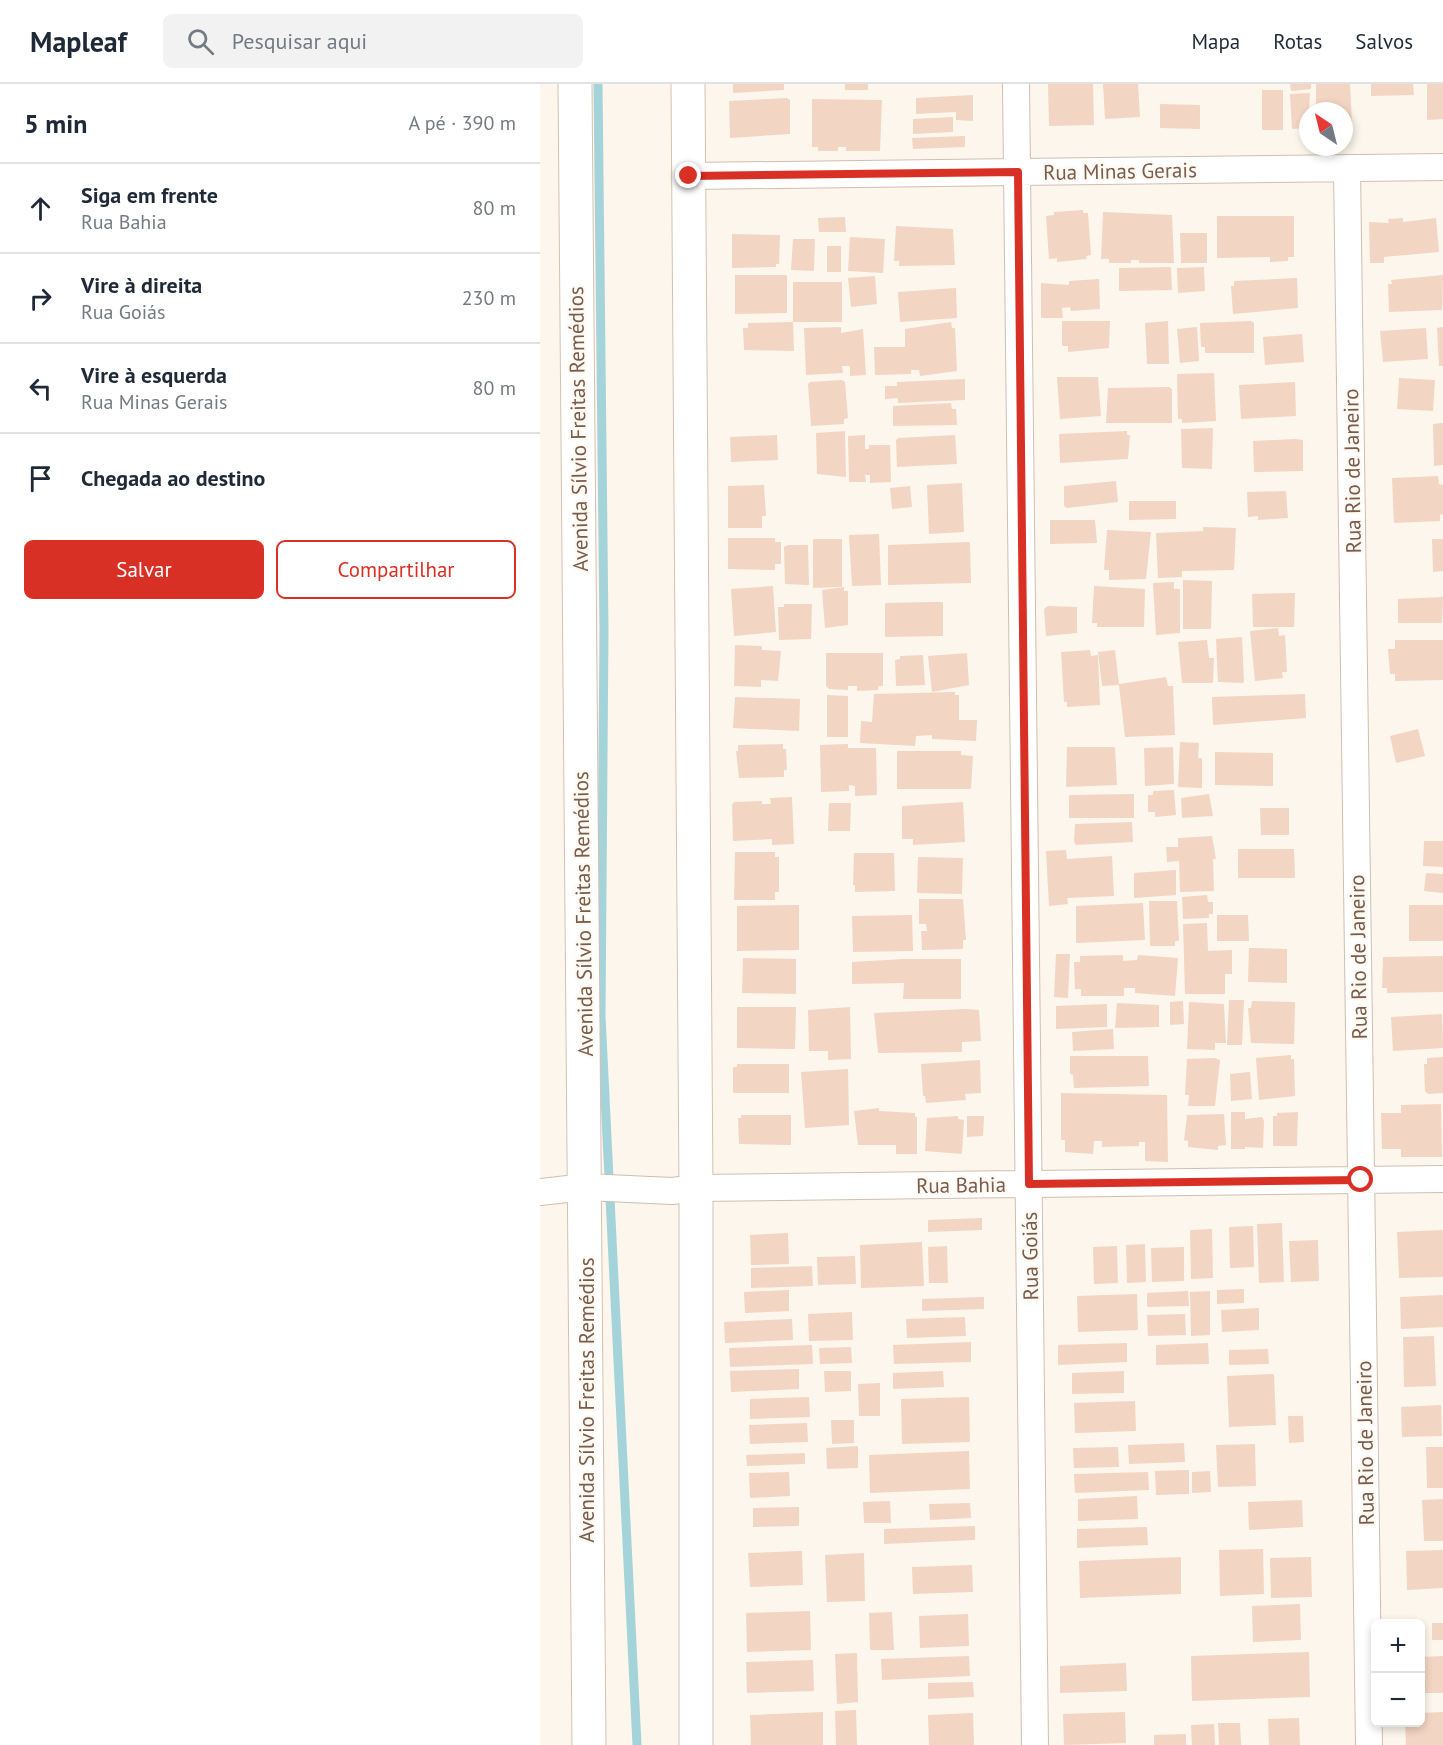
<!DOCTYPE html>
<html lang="pt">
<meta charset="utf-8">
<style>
body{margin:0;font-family:"PT Sans",sans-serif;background:#f2f2f3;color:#1f2937}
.controls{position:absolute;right:18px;bottom:18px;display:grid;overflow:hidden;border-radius:9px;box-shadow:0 3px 9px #0003}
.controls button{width:54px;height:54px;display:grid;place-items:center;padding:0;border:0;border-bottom:2px solid #e0e1e3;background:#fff;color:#1f2937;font:30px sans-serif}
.compass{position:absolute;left:759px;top:18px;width:54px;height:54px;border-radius:50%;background:#fff;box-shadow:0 3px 9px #0003;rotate:325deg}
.stop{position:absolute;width:18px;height:18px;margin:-14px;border:4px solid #d93025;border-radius:50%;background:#fff}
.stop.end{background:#d93025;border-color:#fff;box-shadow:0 2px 6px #0008}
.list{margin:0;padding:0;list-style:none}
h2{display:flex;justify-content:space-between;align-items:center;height:78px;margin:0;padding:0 24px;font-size:26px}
h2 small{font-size:20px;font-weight:400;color:#747a83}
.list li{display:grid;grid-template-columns:39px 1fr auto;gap:18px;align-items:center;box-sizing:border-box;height:90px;padding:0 24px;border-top:2px solid #e0e1e3}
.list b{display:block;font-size:22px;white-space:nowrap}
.list p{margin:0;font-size:20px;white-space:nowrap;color:#747a83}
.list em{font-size:20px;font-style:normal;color:#747a83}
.actions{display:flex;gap:12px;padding:18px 24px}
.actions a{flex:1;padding:14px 0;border:2px solid #d93025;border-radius:9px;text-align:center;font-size:21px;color:#d93025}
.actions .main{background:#d93025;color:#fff}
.icon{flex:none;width:33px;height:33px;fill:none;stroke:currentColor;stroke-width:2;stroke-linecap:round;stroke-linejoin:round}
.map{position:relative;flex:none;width:903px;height:1661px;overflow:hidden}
header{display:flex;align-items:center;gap:36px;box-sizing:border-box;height:84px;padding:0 30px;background:#fff;border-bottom:2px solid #e0e1e3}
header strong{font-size:28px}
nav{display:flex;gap:33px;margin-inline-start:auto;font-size:21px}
.search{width:420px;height:54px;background:#f2f2f3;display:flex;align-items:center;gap:15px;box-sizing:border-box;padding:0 21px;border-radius:9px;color:#747a83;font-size:22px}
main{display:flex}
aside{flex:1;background:#fff}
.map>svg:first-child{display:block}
</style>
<header>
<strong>Mapleaf</strong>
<div class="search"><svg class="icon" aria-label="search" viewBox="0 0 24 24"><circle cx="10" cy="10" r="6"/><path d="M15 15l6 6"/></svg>Pesquisar aqui</div>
<nav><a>Mapa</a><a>Rotas</a><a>Salvos</a></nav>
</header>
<main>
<aside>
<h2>5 min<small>A pé · 390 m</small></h2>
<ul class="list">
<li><svg class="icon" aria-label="ahead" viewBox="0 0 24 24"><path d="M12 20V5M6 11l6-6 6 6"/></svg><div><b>Siga em frente</b><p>Rua Bahia</p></div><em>80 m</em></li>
<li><svg class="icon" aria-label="right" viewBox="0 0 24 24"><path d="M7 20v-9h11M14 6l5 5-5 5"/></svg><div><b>Vire à direita</b><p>Rua Goiás</p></div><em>230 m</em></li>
<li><svg class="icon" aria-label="left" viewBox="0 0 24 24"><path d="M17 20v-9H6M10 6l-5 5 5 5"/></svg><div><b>Vire à esquerda</b><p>Rua Minas Gerais</p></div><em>80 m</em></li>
<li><svg class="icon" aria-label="arrive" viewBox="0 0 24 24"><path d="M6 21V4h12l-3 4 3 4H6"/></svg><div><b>Chegada ao destino</b></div></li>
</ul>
<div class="actions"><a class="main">Salvar</a><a>Compartilhar</a></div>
</aside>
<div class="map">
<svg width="903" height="1661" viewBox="0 0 903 1661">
<rect width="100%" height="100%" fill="#fdf6ec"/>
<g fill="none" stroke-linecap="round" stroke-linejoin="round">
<path stroke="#a5d3da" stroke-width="9" d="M58,0L64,547L61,932L97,1661"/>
</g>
<path fill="#f3d5c3" d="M193,0H244V6L193,9Z
M305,0H328V6H305Z
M508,0H553L554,41L509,42Z
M563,0H598L600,33L565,35Z
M750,0H771V5L751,7Z
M776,0H810L812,40L804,41V27H776Z
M831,0H873L874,11L831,12Z
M887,0H903V35L887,36Z
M722,6H743V46H722Z
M770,9L768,44L752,45L750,10Z
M433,11V37L416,36V28L376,30V14Z
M247,14L250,16V50L190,54L189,17Z
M272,15L342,16L340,67H306V63H298V67H278V63H272Z
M620,20L660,21V45L620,44Z
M413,33V48L373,50V35Z
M425,52V63L373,65L372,54Z
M543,126V129H548L551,171L546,172L547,175L517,178V174L509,175L506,132L514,131V128Z
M563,128L632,131L634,179H599V176H591V179H569V175H561Z
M677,132H754V173H748V177L730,178V173L677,174Z
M305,133L306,148H279L278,134Z
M863,134V138L896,134L899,168L844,173V179H830L829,138L849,139L848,135Z
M356,142L413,145L415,181L359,182V177H354Z
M640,149H667V179H641Z
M192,150L240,151L239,180H236V183L192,184Z
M310,153L345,155L343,189L308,187Z
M253,155H275L274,187L251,186Z
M287,162H301V188H287Z
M631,183L632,206L579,207V184Z
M664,183L665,207L638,209L637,184Z
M195,191H247V229L195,230Z
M903,191L902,226L849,228L848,200H852L851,196Z
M335,192L337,220L311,223L308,194Z
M757,194L758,224L693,230L691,202H694V197Z
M559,195L560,225L531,227L530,223L522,224L523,234H501V199L529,201V197Z
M253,198H302V238H253Z
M416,204L417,234L360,238L358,208Z
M522,237H570L569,264L528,268V262H522Z
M628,237L629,280H607L605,239Z
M711,237L714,239V269H665V263H661L660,239Z
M253,238L254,267L204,266L203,244H208V239Z
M411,238L412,244H415L417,287L380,292L379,286H371V290L335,291L334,263H365V245Z
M301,243V249L323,245L326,291L310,292V282H302L303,289L266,291L264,244Z
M657,243L659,277L640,279L637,245Z
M903,243V282H899L897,244Z
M886,244L888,275L843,278L840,247Z
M762,250L764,278L725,281L723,253Z
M674,289L676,337L642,339V335H638L637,290Z
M517,293H558L561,332L520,335Z
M859,294L895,296L893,327L857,325Z
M425,295V316L358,319V314L345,315V302H357V298Z
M302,296L305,298L308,334L304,335V340L271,342L268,300L270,298Z
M755,298L756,332L701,335L699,301Z
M629,303L632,305V339H566L568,304Z
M411,319L412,325H416L417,341L353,342V322Z
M903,339V381L894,382L893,340Z
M673,344L672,385L642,384L641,345Z
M305,347L306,393L277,390L276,349Z
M587,347V351H590L588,375L520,379L519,350Z
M237,351L238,376L191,378L190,353Z
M325,351V365H329V361H350L351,398L330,399V391H325L326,398H309L308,352Z
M415,351L417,380L357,383L356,356L359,354Z
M755,355L763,356V387L714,388L713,357Z
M898,392L899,400L903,401V431L900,430V437L854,439L852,394Z
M576,397L578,418L527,424L524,422V402Z
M422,399L424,448L389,450L387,401Z
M224,401L226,432H222V444H188V402Z
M370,402L372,423L352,425L350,404Z
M746,407L748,434L718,436V432L708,433L707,408Z
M589,417H636V435L589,436Z
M510,436H555L557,459L510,460Z
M663,443L696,444L694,486L642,487V493L618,494L616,449L663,447Z
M567,446L611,448L606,495L569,496V486H564Z
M339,450L341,501L312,502L309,451Z
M188,454H235V458H241V480H235V486L188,485Z
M273,455H302V503L273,504Z
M892,455H903V487L893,488Z
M430,458L431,499L348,501V461Z
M248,461H268L269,501L245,500L244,463Z
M643,496L672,497L671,545H643Z
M634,498V505H640V549L616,551L613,499Z
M233,502L236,548L194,552L191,505Z
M554,502L605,505L604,543H557V539H552Z
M304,503V507H308V541L285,544L282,506Z
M755,509L754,543H713L712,510Z
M903,513L902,539H858V515Z
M392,518H403V552L345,553V519Z
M244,520H272L271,555L239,556L238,523H244Z
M508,522L537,523V549L506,552L504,525Z
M738,544L739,552L745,551L747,588H742L743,594L715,597L710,547Z
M702,553L704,597L703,599L678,598L676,555Z
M667,556L669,574H674L673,599H642L638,558Z
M855,556H903V596L855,597V590H850L848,565H855Z
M195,561L222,562V566L241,567L238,597L221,596V603L194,602Z
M550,566L551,572L558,571L560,621L527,623V618H524L521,568Z
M575,566L579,600L626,593L628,602H633L635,651L585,653L579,601L562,602L558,568Z
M286,569H343V602H338V606L317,607V602H308V606L289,605L286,602Z
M427,569L429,601L392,608L388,572Z
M383,571L385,601L356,602L355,576L360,575V572Z
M415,608V611H419V636H437L436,657L392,655V651L376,652L375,662L320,659L321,637L332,638L334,610Z
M765,610L766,634L673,641L672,613Z
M287,611L308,612V653H287Z
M195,613L260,615L259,647L193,644Z
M878,645L885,672L856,679L850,652Z
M640,658L659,659L658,674H662V704L638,703Z
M243,660V665H246L247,686H244V693L199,694L196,667H198V661Z
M308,660V664H336L337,711L315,712V702L309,701V707L281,708L280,661Z
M527,663H575L577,701L526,703Z
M633,663L634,700L605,702L604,664Z
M357,667H421V671L433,672L431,705H357Z
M675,668L733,669V702L675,701Z
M634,706L636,731L615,733V728H608V711H613V707Z
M594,710V734H529V711Z
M669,710L673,732L642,734L641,714Z
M252,713L254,760L232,761V755L193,757L192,721L194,718L222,717V720H231L230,714Z
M423,718L425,758L373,761V755H362V722Z
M289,719H311L310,747H288Z
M720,724H749V751H721Z
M592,738L593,758L536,761L534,758L535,740Z
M672,752L676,775H673L674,807L640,808L639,777L627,778L626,763H638V754Z
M884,757H903V783L883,782Z
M698,765H754L755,794H698Z
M526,766L527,775L572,772L574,812L527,814L528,820L509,822L506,767Z
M195,768H235V773H239V808H235V816H194Z
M314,769H354L355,807L315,808V801H313Z
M378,773L423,774L422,810L377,809Z
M636,786V811L594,814V789Z
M886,789L903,790V809L884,807Z
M667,811L668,818H673V830H669V834L643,835L642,813Z
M379,815H423L426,856H423V865L382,866L381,847H387L386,840H379Z
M609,817H637L639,857H635V862H610Z
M603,819L605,856L536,859V822Z
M259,821V866L197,867V822Z
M869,821H903V857H869Z
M372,831L373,867L313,868L312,832Z
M677,831H708L709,857H677Z
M667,839L668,867L692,866V890H685V910H645L643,840Z
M709,864L747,865V899L708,898Z
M516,870H530L528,914L514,913Z
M583,871V877L597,876L598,871L638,874L635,912L595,909V904H584V912H541V905H535L534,878H540V872Z
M903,872V908L847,909V904H842L843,873Z
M203,874L256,875V910L202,909Z
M364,875H421V915H363L364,899L312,900V878Z
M689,916H704L702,961H687Z
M643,917L644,940L630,941V918Z
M712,917L755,918L754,960L711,959L708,924H711Z
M649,918L684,920L686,959H675V966L647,965Z
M577,919L619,921V943L575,944Z
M567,920V943L516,945V922Z
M197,923H256L255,965L197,964Z
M310,923L311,975L288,976V967H269L268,926Z
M426,925L439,926L441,957L422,958V968L338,969L334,929Z
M902,930L903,964L853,967L851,933Z
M573,945L574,965L533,967L532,948Z
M751,971V975H754L755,1012L719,1016L716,974Z
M530,972H608L609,1002L534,1004L533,991L530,990Z
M903,973V1009L888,1010L885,1007L884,980H887V974Z
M675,974L680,976L675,1022H648L649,1011H645L647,975Z
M440,976L441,1009L425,1010L426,1016L386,1019L385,1012H383L381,980Z
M197,980H249V1009H193V983H197Z
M308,985L309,1041L265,1044L261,988Z
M710,988L712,1015L691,1017L690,990Z
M521,1009L627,1011L628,1078L605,1077V1058H599V1062L562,1063V1057H554L553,1070L525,1068V1056H521Z
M901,1020L902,1073H861V1065H842L841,1029H861V1021Z
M339,1024V1027L375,1029V1033H377V1070H356V1061H318L314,1027Z
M691,1028H705V1035L722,1033L724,1037L723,1064L705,1063V1065H691Z
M758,1028L757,1062H733V1032H737V1029Z
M684,1030L686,1061L678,1062V1066L648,1063V1057L644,1056L647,1031Z
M201,1031H251V1061L199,1060L198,1034H201Z
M418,1032V1035L424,1036L422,1070L385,1067L387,1034Z
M427,1032H444L443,1052L427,1053Z
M442,1134V1146L388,1148V1136Z
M742,1139L744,1198L719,1199L717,1140Z
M713,1142L714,1183L690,1184L689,1143Z
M672,1145L673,1194L651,1195L650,1146Z
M903,1146V1193L859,1194L857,1148Z
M248,1149L249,1180L211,1181L210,1151Z
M778,1156L779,1197L751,1198L749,1157Z
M382,1158L384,1202L321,1204L320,1161Z
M605,1160L606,1198L587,1199L586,1161Z
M407,1162L408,1199H389L388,1163Z
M577,1162L578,1199L554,1200L553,1163Z
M644,1163V1197L612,1198L611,1164Z
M315,1172L316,1200L278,1201L277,1173Z
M272,1182L273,1202L211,1204V1184Z
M704,1205V1219L677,1220V1206Z
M249,1206V1227L205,1229L204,1208Z
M648,1207L649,1222L607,1223V1209Z
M670,1207V1251L651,1252L650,1208Z
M597,1210L598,1246L538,1248L537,1212Z
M903,1211V1243L861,1245L860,1213Z
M444,1213V1225L382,1227V1215Z
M719,1224V1246L682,1248L681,1226Z
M312,1228L313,1256L269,1257L268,1230Z
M645,1230L646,1251L608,1252L607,1231Z
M425,1233L426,1252L367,1254L366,1235Z
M252,1235L253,1256L185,1259L184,1238Z
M894,1252L896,1302L864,1303L863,1253Z
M431,1258V1278L354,1280L353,1261Z
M587,1259V1278L518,1281V1261Z
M668,1259L669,1280L616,1281V1261Z
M272,1261L273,1280L190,1283L189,1264Z
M311,1263L312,1279L280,1280L279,1264Z
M728,1265L729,1280L689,1281V1266Z
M259,1285V1305L191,1308L190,1287Z
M284,1287H311V1307L285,1308Z
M403,1287L404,1303L353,1305V1289Z
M584,1287V1309L532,1310V1289Z
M734,1290L736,1341L689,1343L687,1292Z
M340,1299V1332H319L318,1300Z
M269,1313L270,1333L210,1335V1315Z
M429,1313L430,1358L362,1360L361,1315Z
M595,1317L596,1347L535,1349L534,1319Z
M901,1321L902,1352L862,1353L861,1323Z
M748,1332H763L764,1358L749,1359Z
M291,1336H314V1359L292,1360Z
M267,1339L268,1358L210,1360L209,1341Z
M644,1359L645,1378L589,1380L588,1361Z
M715,1360L716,1402L678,1403L676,1361Z
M318,1362V1384L287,1385L286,1364Z
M578,1363L579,1383L534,1384L533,1364Z
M886,1363H903V1404H887Z
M429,1367L430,1405L330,1409L329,1371Z
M265,1369V1380L207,1382L206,1371Z
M649,1386V1410L616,1411L615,1387Z
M670,1387L671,1408L652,1409V1388Z
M249,1388L250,1412L210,1414L209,1389Z
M608,1388L609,1406L535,1409L534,1390Z
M597,1412L598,1435L538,1437V1415Z
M903,1415V1457H884L882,1416Z
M762,1416L763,1443L709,1446L708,1418Z
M350,1417L351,1439H324L323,1418Z
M430,1419L431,1434L390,1436L389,1420Z
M259,1423V1442L213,1443V1424Z
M435,1442V1456L344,1460V1445Z
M607,1443L608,1461L537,1464V1445Z
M723,1465L724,1510L680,1512L679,1466Z
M903,1466V1504L867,1506L866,1467Z
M262,1467L263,1501L210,1503L208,1469Z
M324,1469L325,1517L287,1518L285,1471Z
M641,1473V1510L540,1514L539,1477Z
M771,1473L772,1513L731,1514L730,1474Z
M432,1481L433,1508L373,1510L372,1483Z
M760,1520L761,1556L713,1558L712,1522Z
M270,1527L271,1566L207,1568L206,1529Z
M352,1528L354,1566H330L329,1529Z
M428,1530L429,1562L380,1564L379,1532Z
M892,1539H903V1556H892Z
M769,1568L770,1613L652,1617L651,1572Z
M317,1569L318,1618L297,1620L295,1570Z
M429,1572L430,1592L342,1596L341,1575Z
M903,1572V1609H880V1573Z
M273,1576L274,1607L207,1609L206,1578Z
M586,1579L587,1607L520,1609V1582Z
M433,1598L434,1613L388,1615V1599Z
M316,1626L317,1661H296L295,1627Z
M283,1628V1661H211L210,1631Z
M585,1628L586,1659L524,1661L523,1630Z
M903,1628V1661H866L865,1638H880V1629Z
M433,1629L434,1661H389L388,1631Z
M759,1634L760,1661H729L728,1635Z
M678,1639H700L701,1661H679Z
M674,1640L675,1661H652L651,1641Z
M646,1650V1661H614V1651Z"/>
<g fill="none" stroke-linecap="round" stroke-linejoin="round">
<defs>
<path id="street" d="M476,0L495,1661
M807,84L829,1661
M149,92L903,83
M0,1108L45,1103L132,1107L156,1104L903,1095"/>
<path id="secondary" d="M35,0L49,1661
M148,0L156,1104V1661"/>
</defs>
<use href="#street" stroke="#d1beb0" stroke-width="28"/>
<use href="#secondary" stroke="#d6c0b0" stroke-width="35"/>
<use href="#street" stroke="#fff" stroke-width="26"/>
<use href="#secondary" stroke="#fff" stroke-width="33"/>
</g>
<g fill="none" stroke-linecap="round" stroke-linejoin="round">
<path stroke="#d93025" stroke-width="8" d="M149,92L478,88L489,1100L821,1096"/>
</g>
<g text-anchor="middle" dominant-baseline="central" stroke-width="5" stroke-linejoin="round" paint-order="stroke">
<g font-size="21" fill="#7a5c4d" stroke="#fffaf3">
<text transform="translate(580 87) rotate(-1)">Rua Minas Gerais</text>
<text transform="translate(38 345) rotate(-91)">Avenida Sílvio Freitas Remédios</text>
<text transform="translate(812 387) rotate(-91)">Rua Rio de Janeiro</text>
<text transform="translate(43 830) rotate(-91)">Avenida Sílvio Freitas Remédios</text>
<text transform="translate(818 873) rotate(-91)">Rua Rio de Janeiro</text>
<text transform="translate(421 1101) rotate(-1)">Rua Bahia</text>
<text transform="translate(490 1172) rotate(-91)">Rua Goiás</text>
<text transform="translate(46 1316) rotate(-90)">Avenida Sílvio Freitas Remédios</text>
<text transform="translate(825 1359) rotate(-91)">Rua Rio de Janeiro</text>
</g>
</g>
</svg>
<div class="controls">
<button>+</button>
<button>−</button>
</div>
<svg class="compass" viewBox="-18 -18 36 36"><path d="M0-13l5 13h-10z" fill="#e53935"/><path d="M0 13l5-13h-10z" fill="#747a83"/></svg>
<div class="stop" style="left:821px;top:1096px"></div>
<div class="stop end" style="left:149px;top:92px"></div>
</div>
</main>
